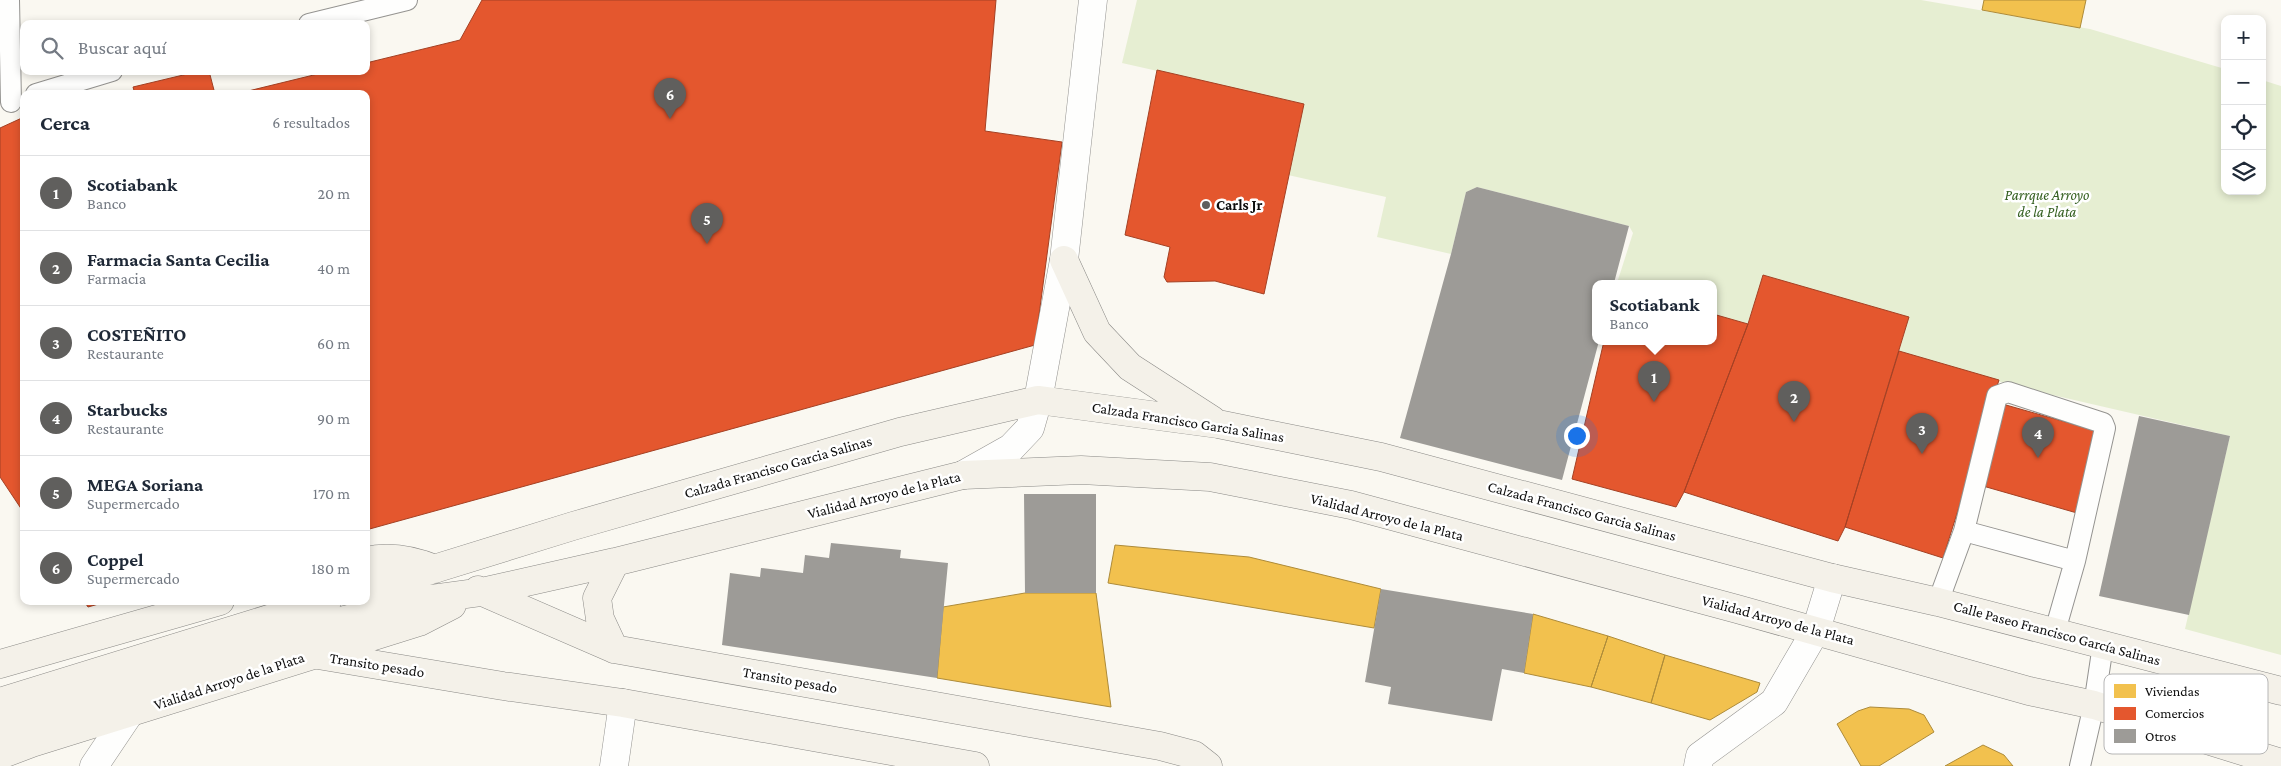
<!DOCTYPE html>
<html lang="es">
<meta charset="utf-8">
<style>
body{margin:0;font-family:"Crimson Pro",serif;background:#f2f2f3;color:#1f2937}
.controls{position:absolute;right:15px;top:15px;display:grid;overflow:hidden;border-radius:10px;box-shadow:0 2px 8px #0003}
.controls button{width:45px;height:45px;display:grid;place-items:center;padding:0;border:0;border-bottom:1px solid #e0e1e3;background:#fff;color:#1f2937;font:25px sans-serif}
.you{position:absolute;left:1576px;top:435px;width:18px;height:18px;margin:-12px;border:4px solid #fff;border-radius:50%;background:#1a73e8;box-shadow:0 0 0 8px #1a73e833}
.badge{display:grid;place-items:center;width:32px;height:32px;border-radius:50%;background:#605f5d;color:#fff;font-size:16px;font-weight:700}
.pin{position:absolute;translate:-50% -41px;filter:drop-shadow(0 1px 2px #0008)}
.pin::after{content:'';position:absolute;top:26px;width:18px;height:15px;background:inherit;clip-path:polygon(0 0,100% 0,50% 100%)}
.popup{position:absolute;left:1592px;top:280px;width:125px;height:65px;box-sizing:border-box;display:grid;place-content:center;border-radius:10px;background:#fff;filter:drop-shadow(0 1px 4px #0005);font-size:16px;white-space:nowrap;color:#747a83}
.popup b{font-size:19px;color:#1f2937}
.popup::after{content:'';position:absolute;left:50%;top:100%;margin-left:-10px;border:10px solid transparent;border-top-color:#fff}
.list{margin:0;padding:0;list-style:none}
h2{display:flex;justify-content:space-between;align-items:center;height:65px;margin:0;padding:0 20px;font-size:21px}
h2 small{font-size:16px;font-weight:400;color:#747a83}
.list li{display:grid;grid-template-columns:32px 1fr auto;gap:15px;align-items:center;box-sizing:border-box;height:75px;padding:0 20px;border-top:1px solid #e0e1e3}
.list b{display:block;font-size:19px;white-space:nowrap}
.list p{margin:0;font-size:16px;white-space:nowrap;color:#747a83}
.list em{font-size:16px;font-style:normal;color:#747a83}
.icon{flex:none;width:28px;height:28px;fill:none;stroke:currentColor;stroke-width:2;stroke-linecap:round;stroke-linejoin:round}
.map{position:relative;flex:none;width:2281px;height:766px;overflow:hidden}
.search{position:absolute;background:#fff;box-shadow:0 2px 8px #0003;left:20px;top:20px;width:350px;height:55px;display:flex;align-items:center;gap:12px;box-sizing:border-box;padding:0 18px;border-radius:10px;color:#747a83;font-size:19px}
.panel{position:absolute;background:#fff;box-shadow:0 2px 8px #0003;left:20px;top:90px;width:350px;height:515px;border-radius:10px}
.map>svg:first-child{display:block}
</style>
<div class="map">
<svg width="2281" height="766" viewBox="0 0 2281 766">
<rect width="100%" height="100%" fill="#faf8f1"/>
<path fill="#e6eed2" d="M1137,0H1921L2090,29L2225,69V191H2262V80L2281,86V655L2185,629L2230,436L2014,386L1899,351L1909,317L1763,275L1748,324L1713,314V283H1617L1633,233L1629,226L1477,187L1466,192L1451,254L1377,237L1386,197L1288,175L1304,104L1122,63Z"/>
<path fill="#f2c14e" stroke="#ad8b3a" d="M1984,0H2086L2080,28L1982,10Z
M1115,545L1249,557L1381,589L1374,628L1108,583Z
M1025,593H1096L1111,707L937,678L943,607Z
M1533,614L1608,636L1591,687L1524,673Z
M1608,636L1665,655L1651,703L1591,687Z
M1665,655L1760,683L1757,692L1710,720L1651,703Z
M1870,707L1909,709L1924,715L1934,732L1879,766H1861L1837,724L1858,711Z
M1983,745L2004,755L2013,766H1945Z"/>
<path fill="#e4572e" stroke="#a44124" d="M482,0H996L985,131L1062,142L1035,345L366,530V94H236L330,71H366V63L460,40Z
M1157,70L1304,104L1264,294L1215,281L1167,282L1164,277L1170,247L1125,235Z
M200,71H209L215,94H135L133,87Z
M24,117V513L0,477V128Z
M1763,275L1909,317L1845,527L1838,541L1684,492L1748,324Z
M1713,314L1748,324L1684,492L1676,507L1572,479L1604,341H1713Z
M1899,351L1999,380L1943,558L1845,527Z
M1999,403L2101,432L2077,513L1976,484Z
M84,601H109L88,607Z"/>
<path fill="#9d9b97" d="M1477,187L1629,226L1614,283H1595V341H1599L1562,480L1400,438L1451,254L1466,192Z
M2139,416L2230,436L2189,615L2099,596Z
M1024,494H1096V593H1025Z
M831,543L901,550L900,558L948,563L937,678L722,645L730,573L760,577L761,568L803,573L805,555L829,558Z
M1381,589L1533,614L1524,673L1502,669L1492,721L1388,704L1391,687L1365,682Z"/>
<g fill="none" stroke-linecap="round" stroke-linejoin="round">
<defs>
<path id="service" d="M9,0L11,102
M309,24L407,0
M36,94L112,71
M1964,531L2075,561
M1938,602L1964,531L1997,396L2008,392L2103,423L2105,428L2075,561L2055,631
M2080,766L2094,705L2103,645"/>
<path id="minor" d="M94,766L129,714
M614,766L623,703
M1698,766L1700,756L1774,702L1816,630L1832,578"/>
<path id="tertiary" d="M963,475L1011,448L1030,428L1038,400L1064,260L1093,0"/>
<path id="secondary" d="M1064,260L1097,332L1130,367L1212,420
M366,561C390,555 413,560 435,569
M366,590L573,526L900,432L1038,400L1218,424L1381,457L1832,578L1938,602L2281,691
M478,590L614,649L1160,746L1194,755L1208,766
M614,649L600,619L597,598L615,562
M312,654L503,686L623,703L975,766
M0,664L220,601
M0,702L327,601
M0,728L340,621L430,599L482,592L615,562L963,475L1081,470L1210,477L1351,505L1737,609L2029,691L2094,705L2281,763
M0,755L32,743L419,622L452,605"/>
</defs>
<use href="#service" stroke="#949390" stroke-width="22"/>
<use href="#minor" stroke="#949390" stroke-width="29"/>
<use href="#tertiary" stroke="#949390" stroke-width="29"/>
<use href="#secondary" stroke="#8a8986" stroke-width="29"/>
<use href="#service" stroke="#fefefd" stroke-width="20"/>
<use href="#minor" stroke="#fefefd" stroke-width="28"/>
<use href="#tertiary" stroke="#fefefd" stroke-width="28"/>
<use href="#secondary" stroke="#f4f1e9" stroke-width="28"/>
</g>
<circle fill="#605f5d" stroke="#fff" stroke-width="2" cx="1206" cy="205" r="5"/>
<g text-anchor="middle" dominant-baseline="central" stroke-width="5" stroke-linejoin="round" paint-order="stroke">
<g font-size="15" font-style="italic" fill="#356021" stroke="#fff">
<text x="2047" y="195">Parrque Arroyo<tspan x="2047" dy="17">de la Plata</tspan></text>
</g>
<g font-size="15" font-weight="bold" fill="#0d0d0d" stroke="#fff" text-anchor="start">
<text x="1216" y="205">Carls Jr</text>
</g>
<g font-size="15" fill="#0d0d0d" stroke="#fff">
<text transform="translate(1188 422) rotate(9)">Calzada Francisco Garcia Salinas</text>
<text transform="translate(778 467) rotate(-16)">Calzada Francisco Garcia Salinas</text>
<text transform="translate(884 495) rotate(-14)">Vialidad Arroyo de la Plata</text>
<text transform="translate(1582 511) rotate(15)">Calzada Francisco Garcia Salinas</text>
<text transform="translate(1387 517) rotate(14)">Vialidad Arroyo de la Plata</text>
<text transform="translate(1778 620) rotate(15)">Vialidad Arroyo de la Plata</text>
<text transform="translate(2057 633) rotate(15)">Calle Paseo Francisco García Salinas</text>
<text transform="translate(377 665) rotate(9)">Transito pesado</text>
<text transform="translate(790 680) rotate(10)">Transito pesado</text>
<text transform="translate(229 681) rotate(-18)">Vialidad Arroyo de la Plata</text>
</g>
</g>
<rect x="2104" y="674" width="164" height="80" rx="8" fill="#fff" stroke="#b6b6b6" stroke-width="1"/>
<rect x="2114" y="684" width="22" height="14" fill="#f2c14e"/>
<rect x="2114" y="707" width="22" height="13" fill="#e4572e"/>
<rect x="2114" y="729" width="22" height="14" fill="#9d9b97"/>
<g font-size="14" fill="#0d0d0d">
<text x="2145" y="696">Viviendas</text>
<text x="2145" y="718">Comercios</text>
<text x="2145" y="741">Otros</text>
</g>
</svg>
<div class="controls">
<button>+</button>
<button>−</button>
<button><svg class="icon" aria-label="locate" viewBox="0 0 24 24"><circle cx="12" cy="12" r="6"/><path d="M12 2v4M12 18v4M2 12h4M18 12h4"/></svg></button>
<button><svg class="icon" aria-label="layers" viewBox="0 0 24 24"><path d="M12 4l9 5-9 5-9-5zM3 14l9 5 9-5"/></svg></button>
</div>
<div class="you"></div>
<div class="pin badge" style="left:1654px;top:402px">1</div>
<div class="popup"><b>Scotiabank</b>Banco</div>
<div class="pin badge" style="left:1794px;top:422px">2</div>
<div class="pin badge" style="left:1922px;top:454px">3</div>
<div class="pin badge" style="left:2038px;top:458px">4</div>
<div class="pin badge" style="left:707px;top:244px">5</div>
<div class="pin badge" style="left:670px;top:119px">6</div>
<div class="search"><svg class="icon" aria-label="search" viewBox="0 0 24 24"><circle cx="10" cy="10" r="6"/><path d="M15 15l6 6"/></svg>Buscar aquí</div>
<section class="panel">
<h2>Cerca<small>6 resultados</small></h2>
<ul class="list">
<li><span class="badge">1</span><div><b>Scotiabank</b><p>Banco</p></div><em>20 m</em></li>
<li><span class="badge">2</span><div><b>Farmacia Santa Cecilia</b><p>Farmacia</p></div><em>40 m</em></li>
<li><span class="badge">3</span><div><b>COSTEÑITO</b><p>Restaurante</p></div><em>60 m</em></li>
<li><span class="badge">4</span><div><b>Starbucks</b><p>Restaurante</p></div><em>90 m</em></li>
<li><span class="badge">5</span><div><b>MEGA Soriana</b><p>Supermercado</p></div><em>170 m</em></li>
<li><span class="badge">6</span><div><b>Coppel</b><p>Supermercado</p></div><em>180 m</em></li>
</ul>
</section>
</div>
